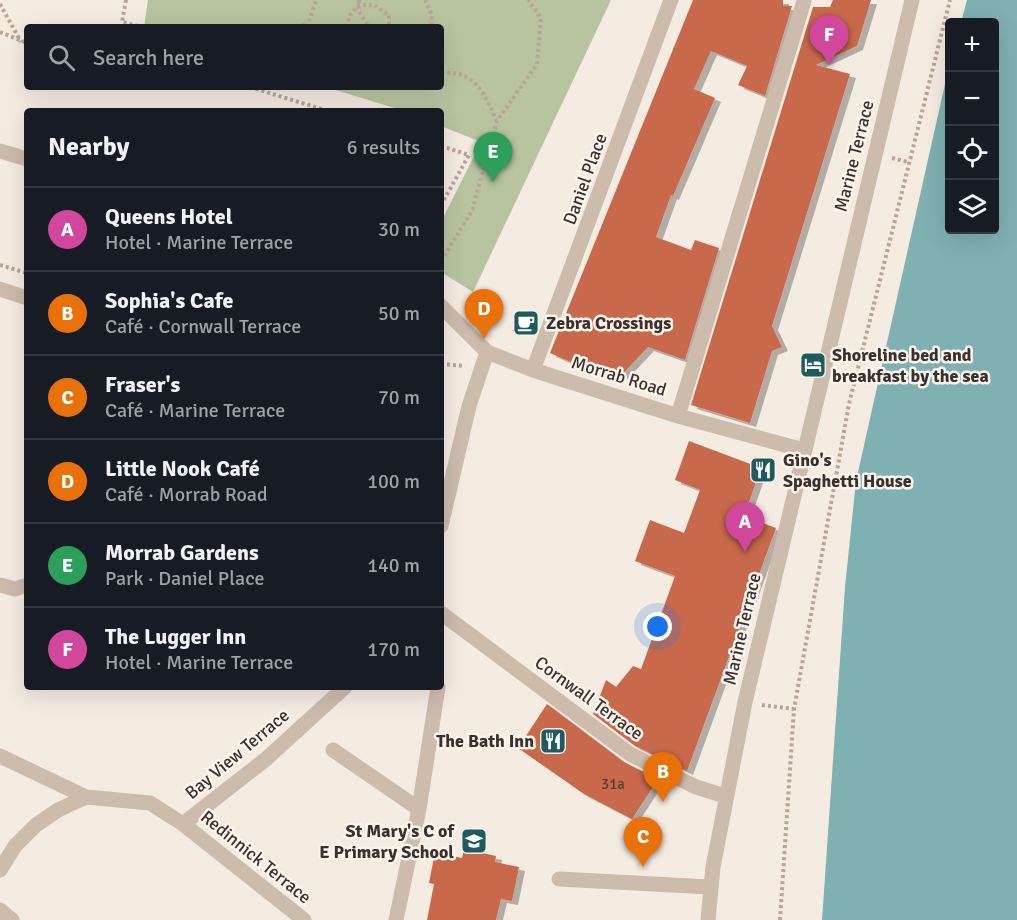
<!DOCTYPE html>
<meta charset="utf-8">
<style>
body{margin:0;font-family:Signika,sans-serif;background:#20242c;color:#f1f3f6}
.controls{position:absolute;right:18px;top:18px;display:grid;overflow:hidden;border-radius:6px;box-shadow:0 6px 24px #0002}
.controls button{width:54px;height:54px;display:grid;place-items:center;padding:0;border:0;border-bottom:2px solid #363941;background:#171b24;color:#f1f3f6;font:30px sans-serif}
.you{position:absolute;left:658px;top:627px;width:21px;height:21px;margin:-15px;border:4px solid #fff;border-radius:50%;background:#1a73e8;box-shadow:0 0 0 9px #1a73e833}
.badge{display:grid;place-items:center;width:39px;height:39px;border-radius:50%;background:#92aeb2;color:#fff;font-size:20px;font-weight:700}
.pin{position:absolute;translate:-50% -50px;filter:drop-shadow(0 2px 3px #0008)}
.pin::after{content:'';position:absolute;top:32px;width:21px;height:18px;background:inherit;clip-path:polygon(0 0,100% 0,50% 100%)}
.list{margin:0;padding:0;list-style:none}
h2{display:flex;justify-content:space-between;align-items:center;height:78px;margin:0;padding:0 24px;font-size:26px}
h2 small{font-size:20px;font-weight:400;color:#9ea1a6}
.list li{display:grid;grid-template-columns:39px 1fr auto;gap:18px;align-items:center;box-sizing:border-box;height:84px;padding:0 24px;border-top:2px solid #363941}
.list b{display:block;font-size:22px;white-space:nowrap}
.list p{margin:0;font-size:20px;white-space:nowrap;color:#9ea1a6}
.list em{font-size:20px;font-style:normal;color:#9ea1a6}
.icon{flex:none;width:33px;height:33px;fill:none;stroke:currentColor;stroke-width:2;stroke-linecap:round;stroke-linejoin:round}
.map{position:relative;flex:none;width:1017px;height:920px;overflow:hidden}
.search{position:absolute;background:#171b24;box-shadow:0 6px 24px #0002;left:24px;top:24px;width:420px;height:66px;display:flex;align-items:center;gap:15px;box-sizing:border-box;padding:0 21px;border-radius:6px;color:#9ea1a6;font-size:22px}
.panel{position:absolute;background:#171b24;box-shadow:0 6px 24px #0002;left:24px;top:108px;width:420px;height:582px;border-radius:6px}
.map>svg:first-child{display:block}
</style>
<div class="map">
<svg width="1017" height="920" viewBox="0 0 1017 920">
<defs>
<filter id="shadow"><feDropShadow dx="6" dy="4" stdDeviation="0" flood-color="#0004"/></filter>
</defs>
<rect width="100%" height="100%" fill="#f4ebe1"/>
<path fill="#b8c4a0" d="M148,0H611L473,292L441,272V222L481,142L441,126V111H404L326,87H441V27H144Z"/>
<path fill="#7fb0b2" d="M967,0H1017V920H822L845,587L856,481L949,66L950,230H994V22H961Z"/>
<path fill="#c8694b" filter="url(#shadow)" d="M693,0H783V6H792L765,96L738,85L747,66L711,51L694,89L715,98L673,196L671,195L656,237L691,250L695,240L719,248L685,360L648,347L616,381L550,353Z
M833,0H871L857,46L816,65L850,74L772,326L782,347L772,351L750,423L691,405L813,7H830Z
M689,441L761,468L744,516L776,528L687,771L635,746L593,714L606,680L616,687L633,666L641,669L675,576L635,561L650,520L684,533L700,490L675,480Z
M547,704L624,762L658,779L632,819L584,794L518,748Z
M464,849L496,856L495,862L519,867L512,901L501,899L496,920H427L434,884L429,883L435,852L462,858Z"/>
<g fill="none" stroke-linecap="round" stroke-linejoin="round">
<path stroke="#b9a596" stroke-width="4" stroke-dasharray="3 3" stroke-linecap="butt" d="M126,0L122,22L142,27
M359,0V12L369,27
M425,0L432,15L431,27
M0,4L21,42
M297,27L306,24
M307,27L316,0
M346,27L350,15L359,5H374L389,15V27
M0,32L27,43
M441,73C475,70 484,93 496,120
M250,87L328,111
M441,146L469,155L441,205
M892,158L908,162
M441,261L472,211L497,121L537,64L541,18L528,0
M0,265L27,273
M441,364L465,366
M762,705L794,709
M780,920L794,709L849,404L950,0"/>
<path stroke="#cdbbac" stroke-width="15" d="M0,151L27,159
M0,289L27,298
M441,306L487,352L533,370L678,416L804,450
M533,370L671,0
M678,416L804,1
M441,526L469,406L487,352
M0,585L15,589L27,585
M441,613L630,754L696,787L725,796
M333,750L419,809
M0,756L86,797
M183,824L304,920
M0,870L15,846L36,825L58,810L86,797L150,803L183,824L266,759L345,687
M559,879L710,887
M0,910L12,920
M396,920L419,809L438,687
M708,920L713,867L745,702L912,0"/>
</g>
<defs>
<symbol id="cafe-square" viewBox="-11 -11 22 22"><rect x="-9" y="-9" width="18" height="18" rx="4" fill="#1f5a5e" stroke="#fbf5ee"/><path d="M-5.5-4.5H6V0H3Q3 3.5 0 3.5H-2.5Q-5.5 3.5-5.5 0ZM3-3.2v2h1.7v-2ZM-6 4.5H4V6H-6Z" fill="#fff"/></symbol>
<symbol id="hotel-square" viewBox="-11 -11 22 22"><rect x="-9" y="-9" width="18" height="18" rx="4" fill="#1f5a5e" stroke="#fbf5ee"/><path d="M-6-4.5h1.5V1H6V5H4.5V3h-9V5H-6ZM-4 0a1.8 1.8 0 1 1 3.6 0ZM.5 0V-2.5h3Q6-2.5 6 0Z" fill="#fff"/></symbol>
<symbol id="restaurant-square" viewBox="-11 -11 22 22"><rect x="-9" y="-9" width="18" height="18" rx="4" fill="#1f5a5e" stroke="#fbf5ee"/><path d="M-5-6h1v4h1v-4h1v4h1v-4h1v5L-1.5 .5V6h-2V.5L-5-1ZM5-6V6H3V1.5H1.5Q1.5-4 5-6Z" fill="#fff"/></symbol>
<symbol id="school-square" viewBox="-11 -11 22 22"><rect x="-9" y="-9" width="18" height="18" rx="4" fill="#1f5a5e" stroke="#fbf5ee"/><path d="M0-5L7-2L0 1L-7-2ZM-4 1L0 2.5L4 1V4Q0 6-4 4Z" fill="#fff"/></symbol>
</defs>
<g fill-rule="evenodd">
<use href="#cafe-square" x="511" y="308" width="30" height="30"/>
<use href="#hotel-square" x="798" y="350" width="30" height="30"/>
<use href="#restaurant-square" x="748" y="455" width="30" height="30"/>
<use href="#restaurant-square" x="538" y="726" width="30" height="30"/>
<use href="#school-square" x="459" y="826" width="30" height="30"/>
</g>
<g text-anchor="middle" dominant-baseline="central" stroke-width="5" stroke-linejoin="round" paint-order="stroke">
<g font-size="15" fill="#5e3e33">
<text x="613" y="784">31a</text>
</g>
<g font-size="18" fill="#3b302b" stroke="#fbf5ee">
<text transform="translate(854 156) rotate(-76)">Marine Terrace</text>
<text transform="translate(585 179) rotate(-70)">Daniel Place</text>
<text transform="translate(619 376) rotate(17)">Morrab Road</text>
<text transform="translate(742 629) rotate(-77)">Marine Terrace</text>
<text transform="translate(589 698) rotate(36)">Cornwall Terrace</text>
<text transform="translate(237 754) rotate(-40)">Bay View Terrace</text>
<text transform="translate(256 857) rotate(39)">Redinnick Terrace</text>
</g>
<g font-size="18" font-weight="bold" fill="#3b302b" stroke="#fbf5ee" text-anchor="start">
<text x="546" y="323">Zebra Crossings</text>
<text x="832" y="355">Shoreline bed and<tspan x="832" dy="21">breakfast by the sea</tspan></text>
<text x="783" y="460">Gino's<tspan x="783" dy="21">Spaghetti House</tspan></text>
<text x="534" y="741" text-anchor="end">The Bath Inn</text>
<text x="454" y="831" text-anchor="end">St Mary's C of<tspan x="454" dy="21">E Primary School</tspan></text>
</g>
</g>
</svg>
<div class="controls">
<button>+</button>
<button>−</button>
<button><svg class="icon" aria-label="locate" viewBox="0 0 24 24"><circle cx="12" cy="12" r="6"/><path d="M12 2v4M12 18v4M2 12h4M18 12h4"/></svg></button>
<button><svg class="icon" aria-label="layers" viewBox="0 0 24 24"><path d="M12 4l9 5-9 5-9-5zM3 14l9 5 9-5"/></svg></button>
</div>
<div class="you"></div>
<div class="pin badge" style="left:745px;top:552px;background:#d1479c">A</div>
<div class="pin badge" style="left:663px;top:802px;background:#e8710a">B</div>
<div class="pin badge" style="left:643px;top:867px;background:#e8710a">C</div>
<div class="pin badge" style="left:484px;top:339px;background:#e8710a">D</div>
<div class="pin badge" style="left:493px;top:182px;background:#2e9e5b">E</div>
<div class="pin badge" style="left:829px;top:65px;background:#d1479c">F</div>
<div class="search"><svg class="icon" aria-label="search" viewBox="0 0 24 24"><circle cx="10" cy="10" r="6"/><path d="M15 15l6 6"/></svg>Search here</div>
<section class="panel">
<h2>Nearby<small>6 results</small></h2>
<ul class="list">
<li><span class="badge" style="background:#d1479c">A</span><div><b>Queens Hotel</b><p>Hotel · Marine Terrace</p></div><em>30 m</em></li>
<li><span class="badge" style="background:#e8710a">B</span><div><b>Sophia's Cafe</b><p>Café · Cornwall Terrace</p></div><em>50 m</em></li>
<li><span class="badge" style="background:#e8710a">C</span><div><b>Fraser's</b><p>Café · Marine Terrace</p></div><em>70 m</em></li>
<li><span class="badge" style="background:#e8710a">D</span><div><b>Little Nook Café</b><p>Café · Morrab Road</p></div><em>100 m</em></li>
<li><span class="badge" style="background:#2e9e5b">E</span><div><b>Morrab Gardens</b><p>Park · Daniel Place</p></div><em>140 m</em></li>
<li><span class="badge" style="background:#d1479c">F</span><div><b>The Lugger Inn</b><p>Hotel · Marine Terrace</p></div><em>170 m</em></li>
</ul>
</section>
</div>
